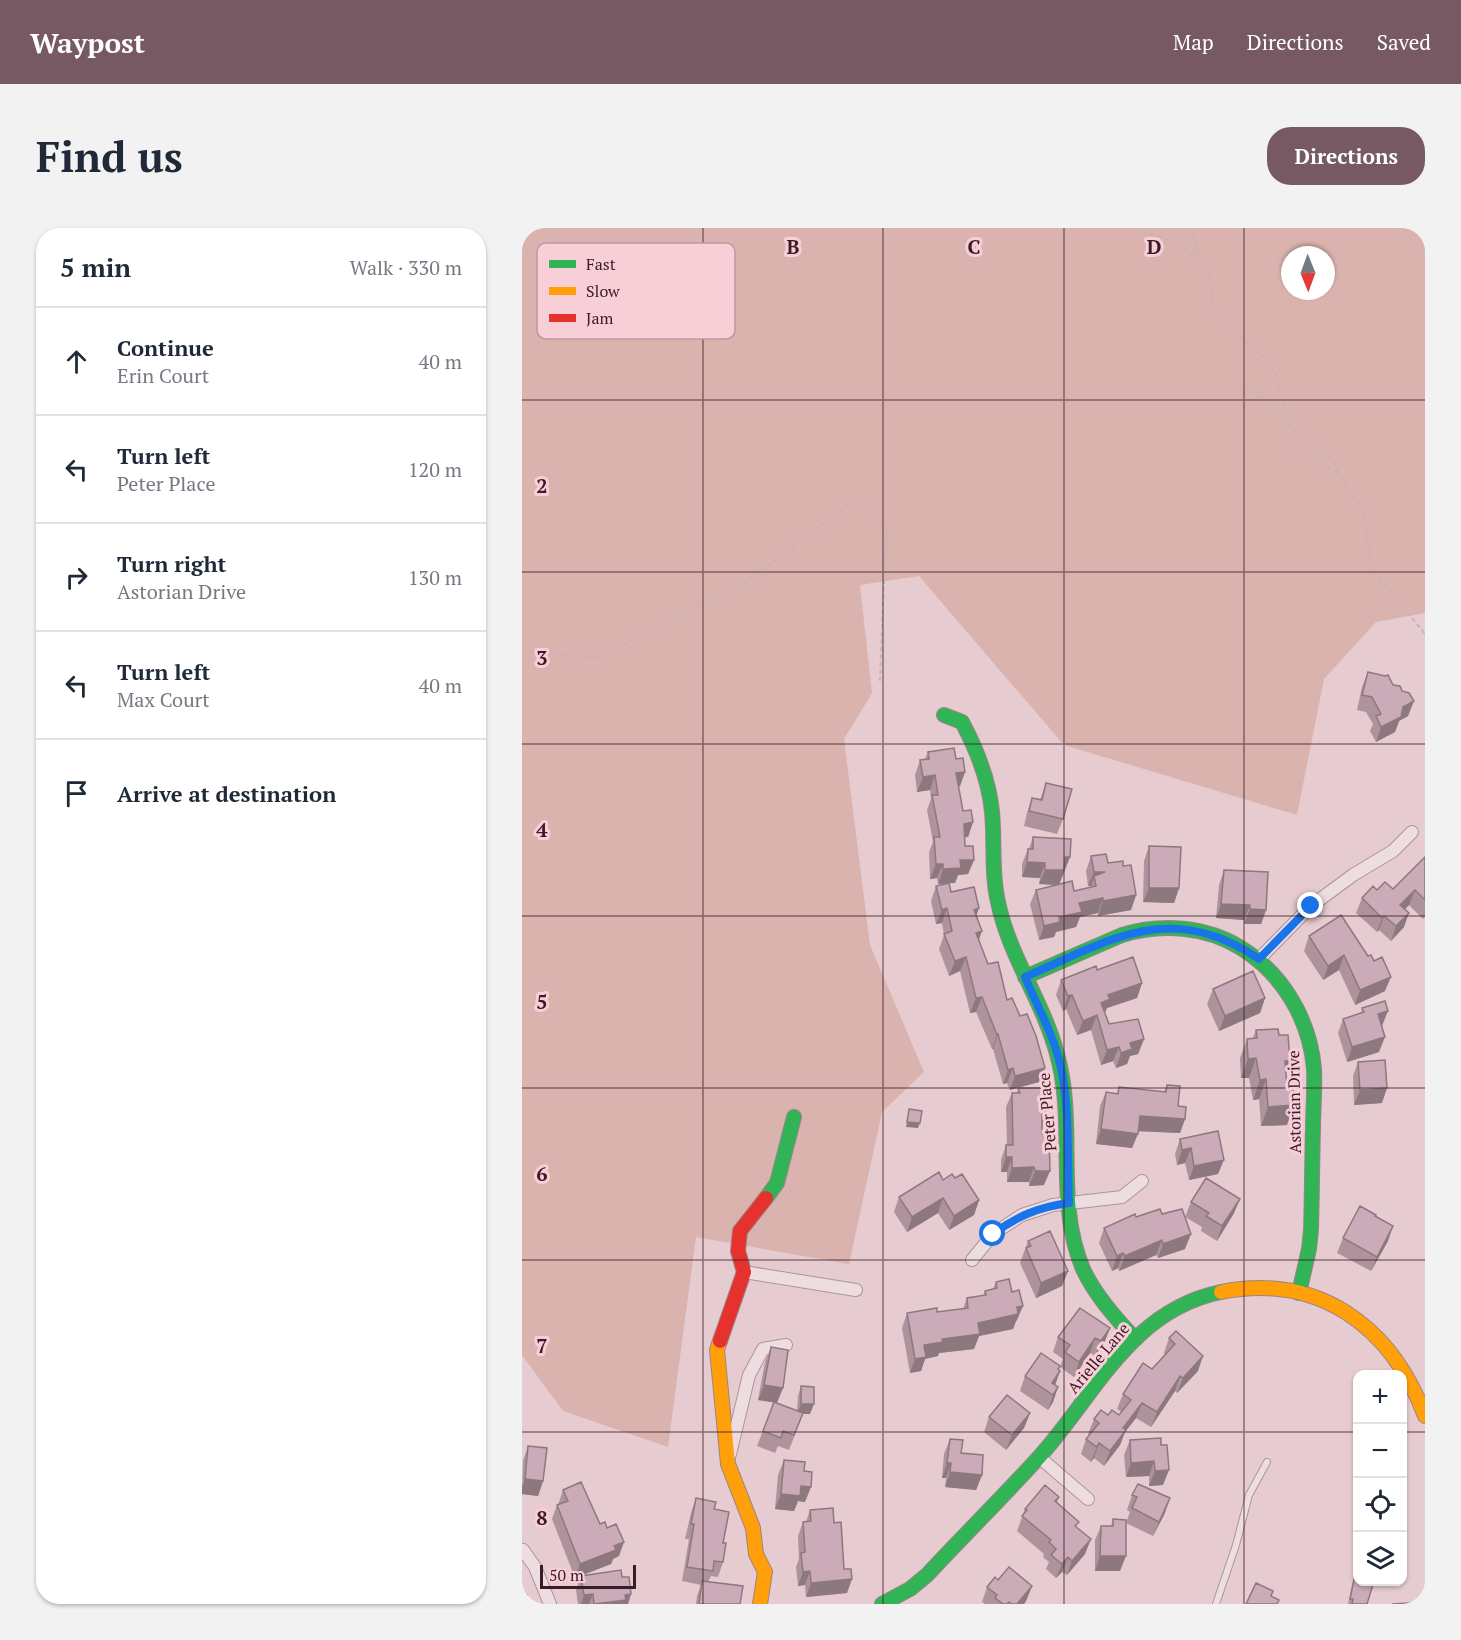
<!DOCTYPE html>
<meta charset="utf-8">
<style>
body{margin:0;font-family:"PT Serif",serif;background:#f2f2f3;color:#1f2937}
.controls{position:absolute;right:18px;bottom:18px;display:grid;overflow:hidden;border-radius:12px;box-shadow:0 2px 4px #0004}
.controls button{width:54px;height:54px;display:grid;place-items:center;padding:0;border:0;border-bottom:2px solid #e0e1e3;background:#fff;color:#1f2937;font:30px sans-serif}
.compass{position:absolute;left:759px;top:18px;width:54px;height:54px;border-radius:50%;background:#fff;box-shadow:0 2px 4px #0004;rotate:179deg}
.scale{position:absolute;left:18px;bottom:15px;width:96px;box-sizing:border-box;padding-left:6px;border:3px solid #3a1c28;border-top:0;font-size:16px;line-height:21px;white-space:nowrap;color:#3a1c28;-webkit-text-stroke:4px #f8cfd7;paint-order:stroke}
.stop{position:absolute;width:18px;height:18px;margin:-14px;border:4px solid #1a73e8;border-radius:50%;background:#fff}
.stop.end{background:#1a73e8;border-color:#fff;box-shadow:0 2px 6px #0008}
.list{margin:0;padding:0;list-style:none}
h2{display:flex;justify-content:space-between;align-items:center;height:78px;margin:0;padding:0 24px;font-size:26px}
h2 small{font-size:20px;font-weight:400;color:#747a83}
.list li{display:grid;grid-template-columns:39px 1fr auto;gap:18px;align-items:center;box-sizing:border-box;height:108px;padding:0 24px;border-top:2px solid #e0e1e3}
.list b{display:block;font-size:22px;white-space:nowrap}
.list p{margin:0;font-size:20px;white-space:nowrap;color:#747a83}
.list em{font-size:20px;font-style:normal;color:#747a83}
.icon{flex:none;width:33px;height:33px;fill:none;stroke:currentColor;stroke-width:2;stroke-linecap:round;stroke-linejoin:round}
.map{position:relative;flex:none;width:903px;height:1376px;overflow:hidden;border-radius:24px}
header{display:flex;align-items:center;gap:36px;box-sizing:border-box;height:84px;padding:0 30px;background:#765963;color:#fff}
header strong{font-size:28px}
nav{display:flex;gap:33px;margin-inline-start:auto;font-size:21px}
.intro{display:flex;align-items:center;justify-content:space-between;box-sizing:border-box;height:144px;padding:0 36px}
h1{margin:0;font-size:42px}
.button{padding:15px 27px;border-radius:24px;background:#765963;color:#fff;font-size:21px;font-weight:700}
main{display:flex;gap:36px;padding:0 36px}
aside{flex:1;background:#fff;border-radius:24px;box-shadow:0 2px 4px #0004}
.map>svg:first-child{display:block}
</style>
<header>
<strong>Waypost</strong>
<nav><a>Map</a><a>Directions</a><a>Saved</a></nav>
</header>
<div class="intro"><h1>Find us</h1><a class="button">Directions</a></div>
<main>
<aside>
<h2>5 min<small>Walk · 330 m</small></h2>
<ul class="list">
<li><svg class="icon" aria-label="ahead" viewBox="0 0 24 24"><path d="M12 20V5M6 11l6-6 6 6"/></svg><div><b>Continue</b><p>Erin Court</p></div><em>40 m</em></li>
<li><svg class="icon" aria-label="left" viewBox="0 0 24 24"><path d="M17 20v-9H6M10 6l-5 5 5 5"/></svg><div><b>Turn left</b><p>Peter Place</p></div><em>120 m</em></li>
<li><svg class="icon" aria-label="right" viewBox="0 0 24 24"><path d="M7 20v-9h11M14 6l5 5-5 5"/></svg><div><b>Turn right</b><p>Astorian Drive</p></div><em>130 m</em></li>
<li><svg class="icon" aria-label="left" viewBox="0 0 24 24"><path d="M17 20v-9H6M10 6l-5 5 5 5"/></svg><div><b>Turn left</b><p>Max Court</p></div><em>40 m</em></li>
<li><svg class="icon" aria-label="arrive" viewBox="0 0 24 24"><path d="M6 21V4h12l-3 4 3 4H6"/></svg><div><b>Arrive at destination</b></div></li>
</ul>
</aside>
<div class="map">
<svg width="903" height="1376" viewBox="0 0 903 1376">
<rect width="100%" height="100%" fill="#e6cbd0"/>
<path fill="#dab3ae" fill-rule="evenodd" d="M0,0H903V385L854,394L802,451L775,587L542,517L397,348L338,357L350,465L322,511L348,717L402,844L360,884L327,1036L174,1009L146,1219L41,1183L0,1127ZM768,27H804V63H768Z"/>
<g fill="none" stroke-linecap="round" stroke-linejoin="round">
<defs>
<path id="lane" d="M694,1376L714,1317L727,1267L745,1234"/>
<path id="street" d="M737,731L789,678L831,647L871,623L890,604
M450,1032L471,1006L500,987L531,977L600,969L620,953
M222,1044L334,1062
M208,1226L227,1147L241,1121L264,1117
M517,1229L566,1271
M1,1322L13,1339L28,1376"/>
<path id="fast" d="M422,487L440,494C455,522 467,552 470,584C473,614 469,644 476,674C487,728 521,773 535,826C555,896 532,973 561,1041C573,1067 593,1089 612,1110
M503,749L600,707C639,695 684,698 719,720C761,746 788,792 792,841C793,861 791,882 791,901C790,935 790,968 789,1002L787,1021L777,1065
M244,970L255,955L272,889
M360,1376L388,1361L405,1347C442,1307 481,1269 518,1228C573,1167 609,1082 699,1064"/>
<path id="slow" d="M699,1064C797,1045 869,1098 903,1188
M198,1113L195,1122L206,1236L231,1300L234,1326L243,1344L238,1376"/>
<path id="jam" d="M198,1113L222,1044L216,1023L218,1003L244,970"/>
</defs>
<use href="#lane" stroke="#ab959a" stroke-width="8"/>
<use href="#street" stroke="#ab959a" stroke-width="14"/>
<use href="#fast" stroke="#9b848a" stroke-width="16"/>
<use href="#slow" stroke="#9b848a" stroke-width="16"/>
<use href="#jam" stroke="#9b848a" stroke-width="16"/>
<path stroke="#c6b4b8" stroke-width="2" stroke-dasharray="4.5 3" stroke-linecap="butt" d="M614,0L651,14L676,29
M663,0L672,7L676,29L686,39L688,45L690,75L692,83L701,96L747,133L754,148L767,196L774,204L809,231L827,261L842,281L849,339L903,406
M718,157L727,161L763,187
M769,229L799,237L817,245
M0,423L75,430L219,359L324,278H350L364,297L358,453"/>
<use href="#lane" stroke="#eedde0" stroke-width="6"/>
<use href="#street" stroke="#eedde0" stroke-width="12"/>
<use href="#fast" stroke="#30b455" stroke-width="14"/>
<use href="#slow" stroke="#ff9f0a" stroke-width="14"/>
<use href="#jam" stroke="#e5322d" stroke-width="14"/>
</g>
<path fill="#ae939d" d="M846,444L886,488L877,493L873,504L854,514L848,503L851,496L844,484L835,482L840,459Z
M406,524L434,531L443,544L438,558L436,559L441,583L451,594L446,609H442L443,618L452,632L446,646L436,647L433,655H427L429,664L454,688L457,712L466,736L485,772L498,788L523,840L517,854L488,862L485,855L481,856L471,821H470L454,784L448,785L438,743L427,748L417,721L422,707L420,695L414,696L409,673L414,658L424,656H416L415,650L408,651L407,624L411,614L405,582L409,571L408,562L395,564L393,547L398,532L403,531Z
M524,555L541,591L535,606L502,598L505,585L510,570L518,572Z
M511,609L548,629L537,656L552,663L568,659L569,658H566L564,643L569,628L586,635L601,638L614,667L609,682L576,688V685L558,689L554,699L534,704L532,709L517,712L508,676L514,662L533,657L517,656L518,650L500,649V636L506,621H507Z
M627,618L657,660L652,675L621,674L622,633Z
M903,629V689L901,691L887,677L883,681L882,699L869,713L857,702L855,704L834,685L840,670L855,662L871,661Z
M702,642L744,682L739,696H722V692L694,690L697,657Z
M787,708L846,728L863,763L833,777L817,742L801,752L782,723Z
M575,742L620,755L615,770L585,780L583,785L587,796L622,811L616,826L608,828L605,836L594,840L591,833L579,837L569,802L555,807L544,781L541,783L534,767L539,752Z
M691,761L743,770L738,785L697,803L685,776Z
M840,780L860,798H859L857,824L825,834L816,805L821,791L839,785Z
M734,802L757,807L764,845L765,897L739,898L737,871L731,872L727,850H719L718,830L725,811L731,810Z
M836,834L860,875L832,877L831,848Z
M645,857L663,891L658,905L616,903L610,920L574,916L578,878L584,864L595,865L597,859L642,864Z
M496,860L522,865L527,879L522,894H520L522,957L507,958V954H485V944H479V932L484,917H485L484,879L490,865H495Z
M658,911L696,946L667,952L663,935L655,937L653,926Z
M433,950L457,972L452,987L427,1002L416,985L385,1004L372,984L377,969L421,952Z
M669,974L712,985L695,1013L679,1003L680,999L663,989Z
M640,986L663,1021L636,1030L634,1027L597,1043L596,1040L590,1043L577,1015L582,1000L614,989Z
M821,1010L866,1013L849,1043L815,1025Z
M506,1013L546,1043L540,1058L514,1070L498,1035Z
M474,1054L495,1092L494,1093L491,1101L457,1108L452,1121L417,1125L416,1128L403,1131L399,1143L388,1145L380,1100L385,1085L415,1084L441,1081L445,1070L461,1068L463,1063L471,1061Z
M588,1100L582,1115L573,1128L568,1125L552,1149L538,1139L541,1131L531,1124L536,1109Z
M654,1103L676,1143L655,1165L653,1163L629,1199L614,1190L603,1204L598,1217L582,1238L572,1230L569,1234L559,1226L564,1211L567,1207L566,1206L572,1191L586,1187H597L600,1184L595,1181L601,1166L630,1141L643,1127L642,1125L647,1110Z
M249,1119L255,1175L275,1183L276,1168L279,1158L288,1186H281L267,1222L256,1218L253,1225L235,1218L252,1174L236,1172L243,1134Z
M536,1142L538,1143L533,1157L536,1159L531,1174L526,1182L498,1163L503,1148Z
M508,1185L502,1200L484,1222L462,1204L467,1189Z
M639,1210L641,1257L627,1258V1248L604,1249L602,1227L608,1212Z
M428,1211L460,1247L454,1262L423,1259L424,1250H420L422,1226Z
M6,1218L21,1253L16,1268L0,1266L1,1233Z
M262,1232L282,1243L283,1274L276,1273L272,1283L253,1281L256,1247Z
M41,1262L78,1296L97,1328L91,1331L89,1336L53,1350L30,1291L35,1277H36Z
M610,1267L643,1285L631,1308L604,1295L598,1343H573V1312L579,1298H589L591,1291L604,1295L608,1284L605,1282Z
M537,1269L535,1275L555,1299L563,1326L545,1347L540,1344L534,1350L524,1341L527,1334L521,1329L522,1326L495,1303L503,1281Z
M174,1270L192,1281L201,1315V1334L196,1349L189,1348L186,1354L218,1376H174L175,1368L179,1357L160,1353L167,1311H163L169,1285Z
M288,1282L312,1295L322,1341L325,1365L284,1369L283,1357L276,1358L274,1339L277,1331L276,1308L281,1294H284Z
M833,1347L845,1376H826L830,1357Z
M59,1348L100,1349L109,1366L106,1376H56L54,1362Z
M476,1352L510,1358L504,1373L502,1376H463L460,1374L465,1359Z"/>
<path fill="#8d7880" d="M892,473L886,488L877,493L873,504L854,514L859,499L881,479Z
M443,544L438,558L429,560L434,545Z
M413,547L408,562L395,564L401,549Z
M451,594L446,609L436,610L442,596Z
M543,629H548L537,657L517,656L523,642Z
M438,632H452L446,646L436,647L433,655L416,656L421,641Z
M505,634L523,635L518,650L500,649Z
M414,636H421L415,650L408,651Z
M572,644H583L572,648L569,658H566Z
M627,660H657L652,675L621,674Z
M893,662L887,677L873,691L878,677Z
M614,667L609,682L576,688L581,673Z
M581,670L576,685L558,689L554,699L534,704L532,709L517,712L522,698L537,689L557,675Z
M699,676L728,677L722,692L694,690Z
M425,680L420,695L414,696L420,682Z
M457,680L452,695V682Z
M728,681L744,682L739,696H722Z
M887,685L882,699L869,713L874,698Z
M862,688L857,702L855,704L860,690Z
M460,703L455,717L454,705Z
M822,727L817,742L801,752L806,738Z
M444,729L438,743L427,748L433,733Z
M869,749L863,763L833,777L838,762Z
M620,755L615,770L585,780L582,786L579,775L586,767Z
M550,767L544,781L541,783L546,768Z
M460,769L454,784L448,785L454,770Z
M743,770L738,785L697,803L703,788Z
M866,783L860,798L850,801L856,786Z
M575,787L569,802L555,807L561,793Z
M476,806L471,821H470L475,807Z
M863,809L857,824L825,834L830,819Z
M622,811L616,826L608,828L605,836L594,840L599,825L608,815Z
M597,819L591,833L579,837L585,822Z
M734,830L727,850H719L726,831Z
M763,833H768L761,853Z
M491,840L485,855L481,856L486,842Z
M523,840L517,854L488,862L493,848Z
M744,851L737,871L731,872L738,852Z
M865,860L860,875L832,877L838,862Z
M772,877L765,897L739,898L746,879Z
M520,879H527L522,894H514Z
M618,888L663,891L658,905L613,903Z
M385,894L398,895L396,900L384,899Z
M579,901L616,906L610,920L574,916Z
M669,920L663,935L655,937L660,922Z
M484,929H490L485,944H479Z
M702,932L696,946L667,952L672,938Z
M512,939L507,954H485L490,940Z
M513,943H528L522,957L507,958Z
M421,970L416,985L385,1004L390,989Z
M718,971L712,985L695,1013L700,998Z
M457,972L452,987L427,1002L432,988Z
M871,998L866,1013L849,1043L855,1029Z
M669,1006L663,1021L636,1030L641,1016Z
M640,1012L634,1027L597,1043L603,1028Z
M601,1025L596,1040L590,1043L595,1028Z
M546,1043L540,1058L514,1070L519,1055Z
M501,1078L495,1092L494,1093L491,1101L457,1108L452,1121L417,1125L416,1128L403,1131L399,1143L388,1145L393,1131L402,1117L420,1111L495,1079Z
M588,1100L582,1115L573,1128L579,1113Z
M573,1110L568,1125L552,1149L557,1134Z
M681,1128L676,1143L655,1165L661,1150Z
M538,1138L534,1148L538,1143L533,1157L526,1164L536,1141Z
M658,1148L653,1163L629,1199L635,1184Z
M242,1157L261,1160L255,1175L236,1172Z
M536,1159L531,1174L526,1182L531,1167Z
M620,1175L614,1190L603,1204L598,1217L582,1238L588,1223L601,1200Z
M279,1176H292L288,1186H281L267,1222L281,1186H275Z
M508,1185L502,1200L484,1222L490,1207Z
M577,1215L572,1230L569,1234L575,1219Z
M632,1233L627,1248L604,1249L609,1235Z
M425,1235H429L424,1250H420Z
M647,1242L641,1257L627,1258L633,1243Z
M428,1244L460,1247L454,1262L423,1259Z
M3,1251L21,1253L16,1268L0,1266V1259Z
M279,1258L289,1259L283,1274L276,1273L272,1283L253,1281L259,1266Z
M648,1270L643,1285L631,1308L637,1294Z
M569,1311L563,1326L545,1347L550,1333Z
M102,1314L97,1328L91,1331L89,1336L53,1350L58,1336Z
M578,1328H604L598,1343H573Z
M546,1329L540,1344L534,1350L540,1336Z
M288,1343L283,1357L276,1358L281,1344Z
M330,1351L325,1365L284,1369L289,1355Z
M510,1358L504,1373L502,1376H495Z
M71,1366L67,1376H59L62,1367Z
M109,1366L106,1376H78L103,1367Z"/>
<path fill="#caabb7" stroke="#8d7880" stroke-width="1.5" d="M846,444L863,448L866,447L871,457L878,458L880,463L887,465L892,473L881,479L879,489L859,499L854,488L859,486L850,469L840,467Z
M432,520L434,531L441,530L443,544L434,545L441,583L449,582L451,594L442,596L443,618H451L452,632H438L439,640L421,641V636H414L412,609H418L410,567H416L413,547L401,549L398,532L407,531L406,524Z
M524,555L550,561L541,591L507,583L510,570L520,572Z
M511,609L549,611L548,629H543L542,642H523V635L505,634L506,621H511Z
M627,618L659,619L657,660H627Z
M584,626L586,635L601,633V638L609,637L614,667L581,673V670L557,675L560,684L537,689L538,694L522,698L514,662L550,653L552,663L574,658L572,648L583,644H572L569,628Z
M903,629V672L893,662L878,677L887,685L874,698L862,688L860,690L840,670L851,658L855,662L863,654L871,661Z
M702,642L746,644L744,682L728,681V677L699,676Z
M427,655L429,664L452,659L457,680L452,682L460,703L454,705L466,736L476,734L485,772L490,770L498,788L505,786L514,808L523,840L493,848L491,840L486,842L476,806L475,807L460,769L454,770L444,729L433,733L422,706L430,703L425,680L420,682L414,658Z
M819,687L846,728L849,727L852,733L860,729L869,749L838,762L822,727L806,738L787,708Z
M611,729L620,755L586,767L588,771L579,775L587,796L616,791L622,811L608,815L610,821L599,825L597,819L585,822L575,787L561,793L550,767L546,768L539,752L574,738L575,742Z
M731,743L743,770L703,788L691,761Z
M863,773L866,783L856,786L863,809L830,819L821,791L842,784L840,780Z
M756,801L757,807H766L768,833H763L765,860H771L772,877L746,879L744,851L738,852L734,830L726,831L725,811L735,810L734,802Z
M863,832L865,860L838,862L836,834Z
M645,857L658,858L656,878L664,879L663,891L618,888L616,906L579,901L584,864L596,866L597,859L644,864Z
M496,860H522V865H527V879H520V906H527L528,943H513L512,939L490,940V929H484V917H491L490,865H498Z
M387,881L400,883L398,895L385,894Z
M696,903L702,932L672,938L669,920L660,922L658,911Z
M417,944L421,952L430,946L433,950L440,946L457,972L432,988L421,970L390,989L377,969Z
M684,950L718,971L700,998L684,988L687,985L669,974Z
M838,978L854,987L853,988L871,998L855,1029L821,1010Z
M638,981L640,986L660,981L669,1006L641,1016L640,1012L603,1028L601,1025L595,1028L582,1000L613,986L614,989Z
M528,1003L546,1043L519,1055L504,1020L509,1018L506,1013Z
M487,1051L490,1064L497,1062L501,1078L495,1079L496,1086L456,1095L458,1106L420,1111L421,1114L402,1117L404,1129L393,1131L385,1085L415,1080V1084L446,1080L445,1070L464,1067L463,1063L475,1060L474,1054Z
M558,1080L588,1100L579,1113L573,1110L557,1134L543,1124L548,1117L536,1109Z
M654,1103L681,1128L661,1150L658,1148L635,1184L620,1175L601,1200L604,1202L588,1223L577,1215L575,1219L564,1211L577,1195L572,1191L579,1182L586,1187L590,1182L597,1187L609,1172L601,1166L621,1135L630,1141L653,1116L647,1110Z
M249,1119L266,1122L261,1160L242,1157Z
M519,1125L538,1138L536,1141L538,1143L530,1155L536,1159L531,1167L503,1148Z
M279,1158L292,1159V1176H279Z
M485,1167L508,1185L490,1207L467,1189Z
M252,1174L281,1185L272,1207L261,1203L259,1210L241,1203Z
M639,1210V1217H645L647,1242L633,1243L632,1233L609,1235L608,1212Z
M428,1211L441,1212L439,1225L461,1227L460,1247L428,1244L429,1235H425Z
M6,1218L25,1220L21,1253L3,1251Z
M262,1232L283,1234L282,1243L290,1244L289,1259L279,1258L278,1268L259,1266Z
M59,1254L78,1296L83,1294L85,1300L94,1296L102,1314L92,1318L94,1322L58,1336L35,1277L46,1273L41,1262Z
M616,1256L648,1270L637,1294L610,1280L615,1269L610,1267Z
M523,1257L537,1269L533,1273L557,1294L553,1298L569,1311L550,1333L546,1329L540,1336L529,1327L534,1321L527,1314L529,1312L500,1288L505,1282L503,1281Z
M174,1270L194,1274L192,1281L207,1284L201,1315H204L201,1334L192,1333L191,1343L165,1339L172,1296H169Z
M311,1280L312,1295L319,1294L322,1341H329L330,1351L289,1355L288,1343L281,1344L279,1325L283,1324L281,1294L289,1293L288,1282Z
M591,1291L604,1292V1328H578L579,1298H591Z
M487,1339L510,1358L495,1376H490L487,1374L485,1376H481L473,1370L475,1367L465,1359L473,1349L476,1352Z
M99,1342L100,1349H107L109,1366L103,1367L104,1372L72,1376L71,1366L62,1367L59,1348Z
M833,1347L836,1348V1353H852L845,1376H830L831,1371H828Z
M180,1353L221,1358L218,1376H177Z
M734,1355L751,1363L749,1368L757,1372L755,1376H724Z
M0,1366L5,1367L3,1375L5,1376H0Z
M903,1374V1376H870Z"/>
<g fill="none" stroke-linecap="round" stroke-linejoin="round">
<path stroke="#1a73e8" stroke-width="8" d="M471,1006C495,988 517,979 547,975C545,932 548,887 540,845C534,811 516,780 503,749C588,712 649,671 737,731L789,678"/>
</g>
<path fill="none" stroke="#3a1c28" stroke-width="1.5" stroke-opacity="0.55" d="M181,0V1376M361,0V1376M542,0V1376M722,0V1376M0,172H903M0,344H903M0,516H903M0,688H903M0,860H903M0,1032H903M0,1204H836M880,1204H903"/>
<g text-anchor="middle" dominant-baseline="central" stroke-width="6" stroke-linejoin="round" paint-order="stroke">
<g font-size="16" fill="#3a1c28" stroke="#f8cfd7">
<text transform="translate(772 874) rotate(-91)">Astorian Drive</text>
<text transform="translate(525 884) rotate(-95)">Peter Place</text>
<text transform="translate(576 1130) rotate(-50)">Arielle Lane</text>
</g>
</g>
<rect x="15" y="15" width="198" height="96" rx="9" fill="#f8cfd7" stroke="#bf99a2" stroke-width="1.5"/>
<rect x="27" y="32" width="27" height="8" fill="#30b455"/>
<rect x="27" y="59" width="27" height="8" fill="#ff9f0a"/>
<rect x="27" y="86" width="27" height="8" fill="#e5322d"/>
<g font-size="16" fill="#3a1c28">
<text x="64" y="42">Fast</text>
<text x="64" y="69">Slow</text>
<text x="64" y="96">Jam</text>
</g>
<g font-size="20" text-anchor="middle" font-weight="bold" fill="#3a1c28" stroke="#f8cfd7" stroke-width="6" stroke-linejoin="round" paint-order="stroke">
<text x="271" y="26">B</text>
<text x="452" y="26">C</text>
<text x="632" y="26">D</text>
<text x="20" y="265">2</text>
<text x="20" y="437">3</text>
<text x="20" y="609">4</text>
<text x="20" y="781">5</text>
<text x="20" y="953">6</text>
<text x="20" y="1125">7</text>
<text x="20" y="1297">8</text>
</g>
</svg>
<div class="controls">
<button>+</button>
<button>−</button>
<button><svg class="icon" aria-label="locate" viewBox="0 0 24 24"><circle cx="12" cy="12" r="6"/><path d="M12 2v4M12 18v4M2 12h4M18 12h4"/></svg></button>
<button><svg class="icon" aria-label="layers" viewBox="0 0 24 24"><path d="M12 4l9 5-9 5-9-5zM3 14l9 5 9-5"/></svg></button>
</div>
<svg class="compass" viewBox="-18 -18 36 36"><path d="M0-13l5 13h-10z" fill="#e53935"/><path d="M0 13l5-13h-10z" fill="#747a83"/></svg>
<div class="scale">50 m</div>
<div class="stop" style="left:471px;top:1006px"></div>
<div class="stop end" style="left:789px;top:678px"></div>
</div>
</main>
